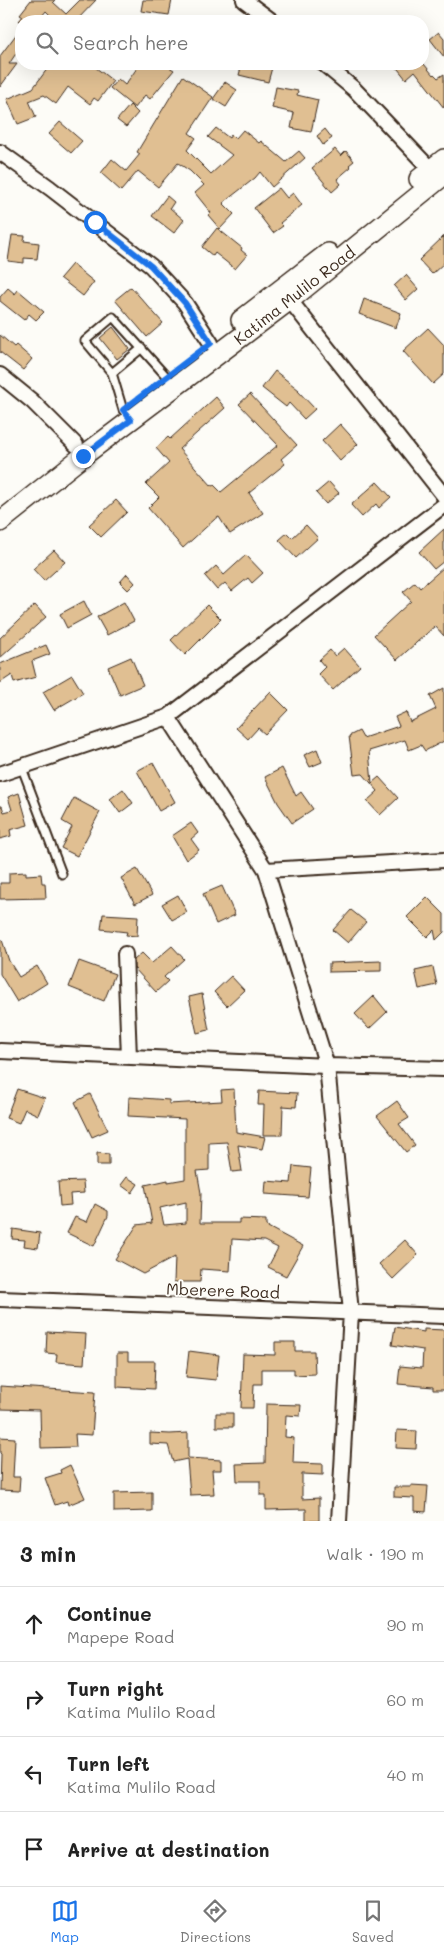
<!DOCTYPE html>
<meta charset="utf-8">
<style>
body{margin:0;font-family:Mali,sans-serif;background:#f6f6f6;color:#222}
.stop{position:absolute;width:15px;height:15px;margin:-11px;border:4px solid #1a73e8;border-radius:50%;background:#fff}
.stop.end{background:#1a73e8;border-color:#fff;box-shadow:0 1px 5px #0008}
.list{margin:0;padding:0;list-style:none}
h2{display:flex;justify-content:space-between;align-items:center;height:65px;margin:0;padding:0 20px;font-size:21px}
h2 small{font-size:16px;font-weight:400;color:#767676}
.list li{display:grid;grid-template-columns:32px 1fr auto;gap:15px;align-items:center;box-sizing:border-box;height:75px;padding:0 20px;border-top:1px solid #e0e0e0}
.list b{display:block;font-size:19px;white-space:nowrap}
.list p{margin:0;font-size:16px;white-space:nowrap;color:#767676}
.list em{font-size:16px;font-style:normal;color:#767676}
.icon{flex:none;width:28px;height:28px;fill:none;stroke:currentColor;stroke-width:2;stroke-linecap:round;stroke-linejoin:round}
.map{position:relative;flex:none;width:444px;height:1521px;overflow:hidden}
.search{position:absolute;background:#fff;box-shadow:0 5px 20px #0002;left:15px;right:15px;top:15px;height:55px;display:flex;align-items:center;gap:12px;box-sizing:border-box;padding:0 18px;border-radius:20px;color:#767676;font-size:19px}
.sheet{height:365px;background:#fff}
nav{display:flex;justify-content:space-around;align-items:center;box-sizing:border-box;height:70px;border-top:1px solid #e0e0e0;background:#fff;font-size:14px;color:#767676}
nav a{display:grid;justify-items:center;gap:2px}
nav .on{color:#1a73e8}
.map>svg:first-child{display:block}
</style>
<div class="map">
<svg width="444" height="1521" viewBox="0 0 444 1521">
<rect width="100%" height="100%" fill="#fdfcf7"/>
<filter id="ink" filterUnits="userSpaceOnUse"><feTurbulence type="fractalNoise" baseFrequency=".02" numOctaves="2"/><feDisplacementMap in="SourceGraphic" scale="10" xChannelSelector="R" yChannelSelector="G"/><feConvolveMatrix kernelMatrix="1 2 1 2 8 2 1 2 1" color-interpolation-filters="sRGB"/></filter>
<g filter="url(#ink)">
<path fill="#e0bf92" stroke="#3b2a1e" fill-rule="evenodd" d="M31,0H55L53,2L66,14L80,0H96L76,21H56L46,11L38,21H19L23,16L20,14Z
M143,0H172L169,15L141,11Z
M21,28V46L9,64H17L0,87V56Z
M439,32L444,38V57L430,39Z
M51,64H91L113,81L98,101L94,98L90,104L68,87L56,104L44,95L29,101L36,117L18,124L7,99L33,88Z
M140,64H164L174,70L150,99L145,95L135,108L110,88L118,79L125,85Z
M242,64H273L268,82L239,75Z
M394,64H424L433,75L434,74L438,78L444,74V108L415,71L406,79Z
M183,76L213,97L189,133L196,138L187,150L211,174L232,155L208,137L216,128L229,138L231,135L236,138L243,130L259,143L261,141L286,162L299,151L305,158L272,187L260,172L255,178L223,203L234,214L220,229L208,215L211,213L195,193L204,185L190,171L178,163L158,187L138,171L121,191L101,173L112,159L126,171L140,154L137,152Z
M225,82L237,90L226,107L213,99Z
M276,87L298,91L297,95L318,100L311,132L291,128L294,113L272,108Z
M130,105L138,113L126,127L117,120Z
M60,122L82,141L71,153L49,134Z
M325,129L332,138L323,145L317,136Z
M335,149L341,156L346,151L354,161L349,165L351,167L337,179L341,184L332,192L312,168Z
M279,188L287,198L293,193L302,205L280,223L283,226L273,233L254,208Z
M167,196L174,202L170,208L184,220L174,233L152,216Z
M217,228L242,248L241,250L247,255L235,269L215,253L213,256L202,247Z
M12,235L25,236L24,241L39,243L37,259L24,258V263L8,261Z
M444,236V263L432,274L419,260Z
M72,264L94,282L83,296L60,278Z
M406,275L418,289L406,300L394,286Z
M131,287L163,323L147,337L115,300Z
M8,288L15,294L18,290L44,312L36,320L29,314L24,320L0,301V297Z
M364,299L401,313L396,328L359,314Z
M113,327L130,349L117,359L100,338Z
M428,328L444,345V374L433,384L403,351Z
M0,335L14,347L16,345L32,359L23,370L0,352Z
M275,371L299,390L298,391L315,409L304,419L289,403L286,407L262,388Z
M250,394L297,445L281,459L285,464L249,493L263,513L230,534L219,517L215,519L183,548L148,508L159,497L146,484L169,463L156,448L168,437L170,439L216,397L225,408L179,449L212,486L214,485L221,492L278,445L239,404Z
M340,424L358,444L340,461L322,441Z
M329,482L339,493L326,504L316,493Z
M377,482L391,497L379,508L376,504L362,517L351,505Z
M116,500L127,512L101,537L89,525Z
M306,525L318,538L296,558L279,540L287,533L292,538Z
M444,529V561L434,569L419,552Z
M54,550L65,562L44,581L33,569Z
M246,555L263,573L252,583L248,578L232,591L225,583L217,590L205,576L216,566L224,575Z
M444,567V636L435,626L397,660L374,635L411,601L403,592L415,582L420,588Z
M127,574L135,583L128,590L120,582Z
M84,601L91,615L67,628L60,614Z
M124,602L134,621L107,635L97,617Z
M35,605L46,617L0,658V638Z
M207,605L221,619L185,655L171,640Z
M46,645L50,654L32,661L36,677L14,683L12,675L0,683V664Z
M344,648L360,666L333,690L318,674L325,667L319,660L330,650L335,656Z
M131,657L143,685L120,695L108,667Z
M72,675L83,693L54,710L43,692Z
M444,688V741L425,751L421,745L409,750L405,740L369,751L372,783L379,777L398,798L380,815L367,801L378,791L363,774L354,775L349,736L359,731L363,738L399,726L395,717L406,712L410,722L436,709L430,696Z
M270,692L288,710L265,734L258,728L248,739L236,728Z
M317,749L322,762L310,767L304,755Z
M153,762L175,802L159,811L137,771Z
M282,768L296,796L301,792L313,809L292,823L278,803L265,777Z
M123,789L133,803L120,813L110,799Z
M19,793L28,825L10,830L11,836L0,839V806H2L4,812L12,810L8,797Z
M74,798L100,812L77,856L61,848L72,827L62,821Z
M191,823L198,833L191,839L199,850L186,860L172,836Z
M137,869L152,895L135,904L121,878Z
M26,872V875L41,874L42,883H45L46,898L0,899V883H9V873Z
M222,886L235,915L216,924L203,894Z
M178,895L187,912L172,920L162,904Z
M427,897L444,914V932L436,940L434,930L427,937L407,917Z
M351,910L366,922L348,943L333,930Z
M103,914L138,916L137,936L126,935L127,932L101,929Z
M0,940H2L9,961L19,977L37,966L47,983L17,1002L0,974Z
M172,946L184,959L164,977L168,981L156,992L134,968V960L142,953L152,963Z
M79,961L115,974L104,1001L69,987Z
M381,961V971L329,972V963Z
M433,967L437,985L419,989L415,971Z
M231,976L244,990L227,1006L214,992Z
M202,994L209,1030L197,1033L189,997Z
M374,996L387,1012L369,1029L355,1014Z
M17,1089L45,1098L38,1115L25,1109L19,1123L6,1118Z
M234,1089L236,1132L265,1137L262,1149L238,1145L242,1171L232,1172L227,1142L209,1143V1170L197,1171L201,1193L200,1223H239V1219L266,1220V1226L303,1246L286,1276L268,1267L278,1248L264,1241L232,1239L230,1271L201,1269L200,1282H174L175,1257L143,1274L115,1259L137,1225L152,1223L145,1185L168,1180V1182L185,1179V1119L128,1116L129,1097L169,1100V1104L222,1101L221,1090ZM186,1202V1223L164,1225L160,1208Z
M259,1091L297,1093L296,1107L283,1106L282,1135H263L264,1105H258Z
M90,1094L108,1130L92,1137L75,1102Z
M397,1101L409,1118L399,1124L415,1145L406,1152L377,1116Z
M97,1153L109,1154V1165H97Z
M293,1166L311,1168L308,1197L265,1194L266,1181L291,1183Z
M127,1177L138,1184L132,1193L121,1185Z
M83,1181L84,1193L70,1194L71,1205L60,1206L58,1182Z
M95,1204L108,1211V1216L94,1246L67,1233L75,1217L87,1222Z
M13,1229L40,1233L38,1248L24,1246L25,1240L12,1239Z
M405,1240L418,1255L393,1279L379,1264Z
M395,1327L424,1332V1329L444,1330V1390H433V1387L398,1384L400,1366L422,1368L423,1350L392,1345Z
M47,1332L86,1334L84,1364L56,1362L57,1354L46,1353Z
M275,1342H295V1351H314L315,1374L294,1375V1369H262V1384H254L253,1408H241L243,1354L275,1355Z
M189,1351L219,1355L216,1380L186,1377Z
M117,1353H128V1361H155L154,1389L117,1387Z
M0,1386L95,1392L92,1435L75,1434L76,1447L41,1448L40,1410L0,1409Z
M266,1404L301,1405L300,1416L286,1415L285,1437L294,1438L293,1463L323,1464V1475L302,1474V1499L319,1498V1521H306V1509L266,1510V1495H260V1481H237L236,1464L265,1463Z
M216,1413H233V1427H216Z
M397,1430L417,1431L416,1449L396,1448Z
M150,1433L170,1434L188,1433V1458L221,1460V1470H212L214,1494L190,1495L187,1459L173,1462L168,1445L150,1444Z
M0,1437L15,1438L13,1477H20L19,1491L0,1490L1,1454L0,1453Z
M70,1465L85,1498L68,1505L67,1501L55,1505L45,1478L61,1473L60,1470Z
M411,1485L428,1486L426,1512L414,1511V1498L394,1497V1487H411Z
M152,1492V1511L114,1512V1493Z"/>
<g fill="none" stroke-linecap="round" stroke-linejoin="round">
<defs>
<path id="service" d="M112,373L142,348
M131,420L123,410L112,373L85,341L113,317L175,386
M22,768L62,874"/>
<path id="minor" d="M244,0L272,21
M324,64L354,89L437,176
M0,152L50,188L151,266L185,303L211,343
M285,294L444,496
M0,375L32,401L76,445
M168,717L266,870L327,1066L351,1312L339,1521
M0,774L168,717L444,505
M266,870L444,860
M125,954L129,1057
M0,1051L327,1066L444,1069
M0,1299L444,1316"/>
<path id="secondary" d="M419,179L444,159
M241,320L328,253
M0,522L83,456L290,300L444,175"/>
</defs>
<use href="#service" stroke="#3b2a1e" stroke-width="11"/>
<use href="#minor" stroke="#3b2a1e" stroke-width="18"/>
<use href="#secondary" stroke="#3b2a1e" stroke-width="22"/>
<use href="#service" stroke="#fdfcf7" stroke-width="7"/>
<use href="#minor" stroke="#fdfcf7" stroke-width="14"/>
<use href="#secondary" stroke="#fdfcf7" stroke-width="19"/>
</g>
</g>
<g fill="none" stroke-linecap="round" stroke-linejoin="round" filter="url(#ink)">
<path stroke="#1a73e8" stroke-width="6" d="M83,456L131,420L123,410L211,343L185,303L151,266L95,222"/>
</g>
<g text-anchor="middle" dominant-baseline="central" stroke-width="4" stroke-linejoin="round" paint-order="stroke">
<g font-size="16" fill="#3b2a1e" stroke="#fdfcf7">
<text transform="translate(294 295) rotate(-38)">Katima Mulilo Road</text>
<text transform="translate(223 1290) rotate(2)">Mberere Road</text>
</g>
</g>
</svg>
<div class="stop" style="left:95px;top:222px"></div>
<div class="stop end" style="left:83px;top:456px"></div>
<div class="search"><svg class="icon" aria-label="search" viewBox="0 0 24 24"><circle cx="10" cy="10" r="6"/><path d="M15 15l6 6"/></svg>Search here</div>
</div>
<section class="sheet">
<h2>3 min<small>Walk · 190 m</small></h2>
<ul class="list">
<li><svg class="icon" aria-label="ahead" viewBox="0 0 24 24"><path d="M12 20V5M6 11l6-6 6 6"/></svg><div><b>Continue</b><p>Mapepe Road</p></div><em>90 m</em></li>
<li><svg class="icon" aria-label="right" viewBox="0 0 24 24"><path d="M7 20v-9h11M14 6l5 5-5 5"/></svg><div><b>Turn right</b><p>Katima Mulilo Road</p></div><em>60 m</em></li>
<li><svg class="icon" aria-label="left" viewBox="0 0 24 24"><path d="M17 20v-9H6M10 6l-5 5 5 5"/></svg><div><b>Turn left</b><p>Katima Mulilo Road</p></div><em>40 m</em></li>
<li><svg class="icon" aria-label="arrive" viewBox="0 0 24 24"><path d="M6 21V4h12l-3 4 3 4H6"/></svg><div><b>Arrive at destination</b></div></li>
</ul>
</section>
<nav>
<a class="on"><svg class="icon" aria-label="map" viewBox="0 0 24 24"><path d="M3 6l6-2 6 2 6-2v14l-6 2-6-2-6 2zM9 4v14M15 6v14"/></svg>Map</a>
<a><svg class="icon" aria-label="directions" viewBox="0 0 24 24"><path d="M12 3l9 9-9 9-9-9zM9 14v-3h6M13 9l2 2-2 2"/></svg>Directions</a>
<a><svg class="icon" aria-label="saved" viewBox="0 0 24 24"><path d="M7 4h10v16l-5-4-5 4z"/></svg>Saved</a>
</nav>
